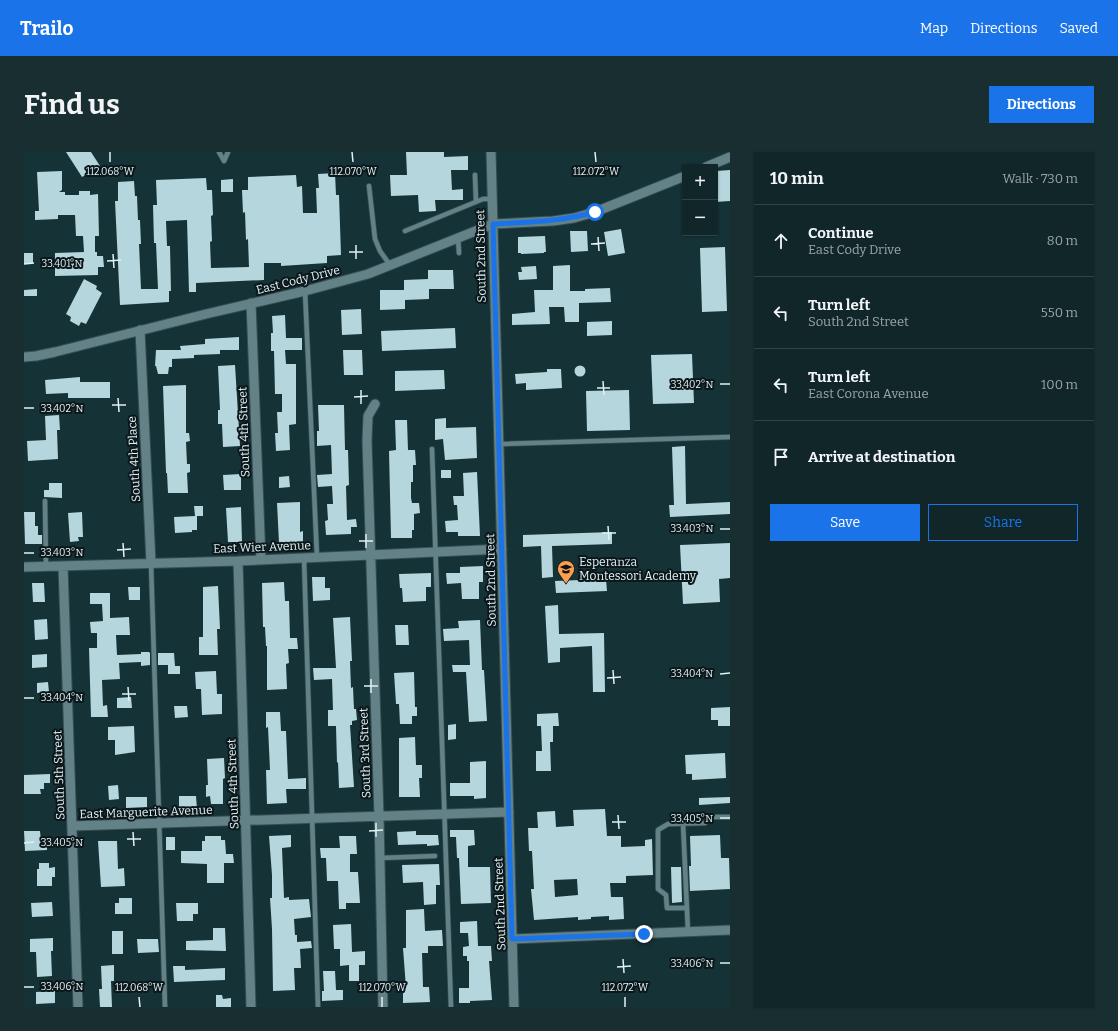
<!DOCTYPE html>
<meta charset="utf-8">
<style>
body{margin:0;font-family:Bitter,serif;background:#192e31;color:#f1f3f6}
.controls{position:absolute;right:12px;top:12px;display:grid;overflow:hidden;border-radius:0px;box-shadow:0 1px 3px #0004}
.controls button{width:36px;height:36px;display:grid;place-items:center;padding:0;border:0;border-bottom:1px solid #304346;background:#102629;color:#f1f3f6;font:20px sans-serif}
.stop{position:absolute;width:12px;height:12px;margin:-9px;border:3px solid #1a73e8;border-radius:50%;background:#fff}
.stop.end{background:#1a73e8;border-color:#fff;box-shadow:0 1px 4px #0008}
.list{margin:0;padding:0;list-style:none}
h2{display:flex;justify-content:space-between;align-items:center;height:52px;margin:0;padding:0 16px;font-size:17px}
h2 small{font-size:13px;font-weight:400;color:#9ca5a8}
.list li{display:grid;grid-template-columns:26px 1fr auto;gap:12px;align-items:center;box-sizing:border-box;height:72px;padding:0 16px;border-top:1px solid #304346}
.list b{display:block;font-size:15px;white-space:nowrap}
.list p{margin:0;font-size:13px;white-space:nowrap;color:#9ca5a8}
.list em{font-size:13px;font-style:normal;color:#9ca5a8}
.actions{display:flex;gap:8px;padding:12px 16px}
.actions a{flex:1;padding:9px 0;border:1px solid #1a73e8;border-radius:0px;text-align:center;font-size:14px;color:#1a73e8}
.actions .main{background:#1a73e8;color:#fff}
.icon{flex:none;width:22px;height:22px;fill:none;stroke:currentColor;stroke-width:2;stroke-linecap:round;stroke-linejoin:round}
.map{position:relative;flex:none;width:706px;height:855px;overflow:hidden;border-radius:0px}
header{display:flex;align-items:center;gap:24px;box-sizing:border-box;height:56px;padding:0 20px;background:#1a73e8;color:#fff}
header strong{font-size:19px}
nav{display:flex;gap:22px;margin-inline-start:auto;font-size:14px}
.intro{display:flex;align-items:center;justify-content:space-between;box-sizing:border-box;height:96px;padding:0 24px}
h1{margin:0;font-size:28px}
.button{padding:10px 18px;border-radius:0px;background:#1a73e8;color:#fff;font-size:14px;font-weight:700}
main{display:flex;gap:24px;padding:0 24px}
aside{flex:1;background:#102629;border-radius:0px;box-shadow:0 1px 3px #0004}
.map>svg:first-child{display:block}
</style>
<header>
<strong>Trailo</strong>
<nav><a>Map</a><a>Directions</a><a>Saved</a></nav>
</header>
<div class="intro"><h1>Find us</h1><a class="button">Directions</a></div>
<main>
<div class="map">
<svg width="706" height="855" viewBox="0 0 706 855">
<rect width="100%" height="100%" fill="#153237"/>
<path fill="#b5d6dc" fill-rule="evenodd" d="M42,0H67L76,14L58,25Z
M382,0H420V5L444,4V18H427L428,38L439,37V48H411L412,59L395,60L394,43L367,44L366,23H383Z
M706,18V49L691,50L692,19Z
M38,19V38L35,40H41V43H55V39H66V43L74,42L75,84H71V100H73V104H79L80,115H74V123L31,124V101L60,100L59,84H52L51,63H34V67L11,68V59H15L13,20Z
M311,21L312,43H315L317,103L303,104V111L257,114V111H240V128L172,131V140H165L163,68L142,69L143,94H146L147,139H145V150L96,153L91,49H94V30L110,29L111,44H113L114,68H116L117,92H115L117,137H134L132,91H130L129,53H133L132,28L182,26L183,38H188L189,63L187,64L188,89L186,90L187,116L225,115L224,87L222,88L221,60L219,61L218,38H224V25L272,23L273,35L278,34L279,61H293L292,36H295L294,22Z
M209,27V40H197V28Z
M597,77L601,101L584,104L580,80Z
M546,79H563L564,99L547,100Z
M521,84L522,100H520V101L497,102V101H494V85Z
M701,95L703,159L678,160L676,96Z
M0,101H9V111L0,112Z
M546,113V139H561V137L586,136L587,150L555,151V170H541L540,155H525L526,172L488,173V162L511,160L510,138H529V114Z
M512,114L513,127L495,128L494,120H498L497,115Z
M404,118H429L430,137H405V147L381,148V157L356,158V138H380V128L404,127Z
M60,127L73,134L72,137L78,141L62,172L57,170L55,174L46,169L47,165L42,162Z
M13,137V144H0V138Z
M337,157L338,182L318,183L317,158Z
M261,163L262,186H278V198H261L262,212H272V272L265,273L266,298L252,299L251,281H254L253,260H258V242H251L250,199H247V181H249L248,164Z
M588,169V183L563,184V170Z
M431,176L432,196L358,199L357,179Z
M215,185V198H196V202L170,203V206L148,207V215H145L144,222H134L132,214H131L132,198H157L156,194L181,192V187Z
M319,198H338L339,223H320Z
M668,202L670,251L629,252L627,203Z
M211,213L216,294L199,295L198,272H194V258H196L194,214Z
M550.5 219a5.5 5.5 0 1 1 11 0a5.5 5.5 0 1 1-11 0Z
M523,217H537L538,236L502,238V231L492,232L491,222L523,220Z
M420,218L421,237L371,239V219Z
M56,225V230H86V246H44V241L22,242L21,228Z
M162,233V281H165L166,289L162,290L163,312H166V320L163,321L164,341H144L143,321H142L139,234Z
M605,238L606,278L563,279L562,239Z
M294,253H320L321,298H324L325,333L322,334L323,368L332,367L333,375H327V382L302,383L301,369L304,368L303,352H309L308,334L294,335L293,323L308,322L307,293L293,294V279H295Z
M35,263L36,278H33L34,307L4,309L3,289L22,288L21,264Z
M422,266V276L452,275L453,306L421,308L419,287L411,288V267Z
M371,268H383L384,298H391L392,313H389V330H387V346L388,351H395L396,361L390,362V378H388V386H367L365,299L372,298Z
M661,294L662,352L706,350V362L646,365L645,353H650L648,295Z
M417,318H427V326H417Z
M453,320L456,384H434V380H422L421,369L434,368L433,353H430L429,344H440L439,321Z
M217,322V338H200L199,323Z
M265,324L266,335L255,336V325Z
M25,331H38V346L20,345V338H25Z
M276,350V380L279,379V390L255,391L253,351Z
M170,354H179V364H173V378H168V380L151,381L150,365L171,364Z
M217,355L218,390H204L202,356Z
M0,360H11V374H14V383H18V392H1Z
M58,360L59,385H54L55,389L46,390L44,361Z
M588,380V392L528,394L529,425L518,426L517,394L499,395V383Z
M706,391V426L695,427L696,450L659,452L656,393Z
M459,414V430H455V447H438L437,431L423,432L422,421H436V415Z
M407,421V435H402V449L379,450L378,436H376L375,422Z
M288,425H301V436H306V448L289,449Z
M582,427L583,439L532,441L531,429Z
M260,430L261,449H265L266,486H273L274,497H264L265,511L262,512L263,537L243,538V494H242L241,475H239L238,431Z
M8,431H20L21,450H9Z
M194,434L196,477H193L194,503H175V485H179V435Z
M104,435H116V448H105Z
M66,441H86V466L105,465L106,483H92L93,503L117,502V500H125L126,501V513L117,514V510L95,511L96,527L78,528L79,554L83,553L84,565H67L65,496H73V481H67L66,470L79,469L78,452H66Z
M534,453L535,482L580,481L581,540H569L568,494L536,496V510L524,511L521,454Z
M326,465L328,509H326L327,536L329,535L330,557H332L333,568L328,569V573H326L330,635L315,636L314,610L313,611L312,574H304V558H309L308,527L290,528L289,516H312L309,466Z
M23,467L24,487L11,488L10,468Z
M456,468L458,518H460L463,569L445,570L442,520H429L428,513H446L445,488L420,489L419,477L435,476L434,469Z
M371,473H384L385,493H372Z
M134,501H150L151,514H156V522H144V513H134Z
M23,502V515L8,516V503Z
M192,519L193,542H198V562L178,563L177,537H172L171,520Z
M390,520L391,555H393V564H388V572H376L375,552H372L370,521Z
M24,530L25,540L13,541V531Z
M107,545L108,556H93V546Z
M150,554H163L164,565L151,566Z
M706,555V574H694V568H687V556Z
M242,560H256L257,579H262L264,627L282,626V637H262L263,651L243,652L242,618H246L244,575L242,576Z
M534,561L535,574H529V590H526L527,619H512V599H518L517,574H513V562Z
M432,572V587L424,588V573Z
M110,574L111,600L91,603V588H84V575Z
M391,585L392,613H398V626H395L396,645H375V586Z
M701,601L702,626L668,628V622H662L661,603Z
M200,606L201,626L199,627V652H187L186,644L182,645V633H184L183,607Z
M462,609V646L450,647V644H426V631H446V610Z
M26,622V631H20V637H16L17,642H0V623Z
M94,633L95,647L85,648L84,634Z
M155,644H172L173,657H155Z
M102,645H123V655L102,656Z
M706,645V651L675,653V646Z
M581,657L583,684H597V695L621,694V688L628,687L629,723L602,724V731H586L587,745H599L600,767L585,768V764L567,765V767L554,768V765L510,768L507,737H510L508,699H505L504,676H514L513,660L531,659L532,675L547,674H550L549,658ZM553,727L554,743L531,745L530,728Z
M426,678H450L451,693L444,694V715H466L467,751L437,752L435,706H433L432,685H426Z
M0,679H16L17,689L23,688V698L1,699Z
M392,679V683H414L415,693L403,694V692L374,693L373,680Z
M267,683V695L258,696L260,746L265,745V748L285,747L287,765L270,767L271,783H273V790L287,789L288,796L276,797L277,816H270L271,838L249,839L248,777L246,746H248V723L245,684Z
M696,683L697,706H705L706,737L666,739L665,714H667L666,684Z
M181,684H197V688H201L202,702H209L210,711H200V731H183V712L157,711V699H178V689H181Z
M315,684H332L333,702H326V720H334L336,751H322V757H315L314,729H303L302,706H297L296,696H316Z
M142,685H151V698H142Z
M74,689H93L94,717L100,716L101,734L77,735Z
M15,711H25V716L31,715V725H28V734H13V717H15Z
M415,712L416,733H412V752L400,753L399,730L379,731L378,713Z
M647,715H657L658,750L648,751Z
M95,746H108V762H91V751H95Z
M28,750L29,764L8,765L7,751Z
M152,751H174V762H169V769H153Z
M400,757L401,779L418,778L419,794H404V801H398L399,835H405L406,850L379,851V836H382L379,796H382V758Z
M453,769L454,794H467L468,809H465L468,848L446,849V851H435V836H445V809H443V804H439V795L445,794L444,781H436V770Z
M327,772L328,800L341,799V813H335V829H325V813L316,814V797H310L309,773Z
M189,776H201L202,799L162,798V789L189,788Z
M88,779H99V802H88Z
M29,786V799H27L28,824L13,825L12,800H6V787Z
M113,787H134L135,800L114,801Z
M90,813V829H87L88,855H76L75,837H78L77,814Z
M149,814H161V818L201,816V828L150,830Z
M299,819H311L312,838H319V848L298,849V839H300Z
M31,839V851L12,852V840Z
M192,843H198L199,847L207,846V855H192Z"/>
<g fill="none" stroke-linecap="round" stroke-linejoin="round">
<defs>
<path id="lane" d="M195,0L200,9L204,0
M451,23L452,50
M345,34L351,87L356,99L366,113
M381,79L459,47H468
M434,85L435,101
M281,139L293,405
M475,292L706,285
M408,297L427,855
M21,349L22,414
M280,406L294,855
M127,411L141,855
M659,671L664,780
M356,706L411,704
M663,756H643L642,743L634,737V678L644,672L681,671L686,665H706"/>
<path id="street" d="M467,0L490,855
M682,15L706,5
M227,151L237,408
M116,178L127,411
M0,205L12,204L31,200L182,162L281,139L344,122L469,72L529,69L550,66L571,60L661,24
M351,252L344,264L343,289L355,664L359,855
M214,409L227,855
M39,414L54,855
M0,415L214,409L478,397
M48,674L485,660
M489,787L706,778"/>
</defs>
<use href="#lane" stroke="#364d51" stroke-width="6"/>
<use href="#street" stroke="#364d51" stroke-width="11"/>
<use href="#lane" stroke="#638288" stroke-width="4.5"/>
<use href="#street" stroke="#638288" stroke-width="9"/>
</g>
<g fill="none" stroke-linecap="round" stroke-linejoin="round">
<path stroke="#1a73e8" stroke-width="5" d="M571,60C535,70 505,70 469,72L488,787L620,782"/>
</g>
<path fill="none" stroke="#e1f1f4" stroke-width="1.5" d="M86,0V10M328,0L329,10M571,0L572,10M574,85L575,99M567,92L581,91M332,93V107M325,100H339M89,102L90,116M83,109L97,108M0,112L10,111M579,229L580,243M696,232H706M573,236H586M337,238V252M330,245L344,244M94,246L95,260M88,253H102M0,256H10M584,374L585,388M696,377H706M578,381H592M342,382V396M335,389H349M99,391L100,405M93,398L107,397M0,401H10M589,518L590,532M696,522L706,521M583,526L597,525M347,527V541M340,534H354M104,535L105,549M98,542H112M0,546H10M594,663L595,677M696,666H706M588,670H602M352,671V685M345,679L359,678M109,680L110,694M103,687H117M0,691L10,690M599,807L600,821M696,811H706M593,815L607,814M0,835H10M115,845L116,855M358,845V855M601,845V855"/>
<defs>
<symbol id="school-pin" viewBox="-11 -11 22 30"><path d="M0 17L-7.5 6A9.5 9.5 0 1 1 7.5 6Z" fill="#fa9f4f" stroke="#0b171a"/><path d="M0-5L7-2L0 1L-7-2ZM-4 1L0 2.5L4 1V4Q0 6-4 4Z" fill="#111"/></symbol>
</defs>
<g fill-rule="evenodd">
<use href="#school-pin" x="532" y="407" width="20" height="27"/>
</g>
<g text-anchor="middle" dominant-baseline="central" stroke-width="4" stroke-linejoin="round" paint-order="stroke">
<g font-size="12" fill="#e1f1f4" stroke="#0b171a">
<text transform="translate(457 104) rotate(-91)">South 2nd Street</text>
<text transform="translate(274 128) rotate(-14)">East Cody Drive</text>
<text transform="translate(220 280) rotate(-92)">South 4th Street</text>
<text transform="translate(110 307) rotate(-93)">South 4th Place</text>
<text transform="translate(238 395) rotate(-2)">East Wier Avenue</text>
<text transform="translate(467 428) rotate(-91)">South 2nd Street</text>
<text transform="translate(341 601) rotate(-92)">South 3rd Street</text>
<text transform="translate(35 623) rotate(-92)">South 5th Street</text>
<text transform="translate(209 632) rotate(-92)">South 4th Street</text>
<text transform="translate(122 660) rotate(-2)">East Marguerite Avenue</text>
<text transform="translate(476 752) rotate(-92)">South 2nd Street</text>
</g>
<g font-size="12" fill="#e1f1f4" stroke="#0b171a" text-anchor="start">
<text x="555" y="410">Esperanza<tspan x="555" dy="14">Montessori Academy</tspan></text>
</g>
</g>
<g font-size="10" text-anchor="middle" fill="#e1f1f4" stroke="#0b171a" stroke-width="4" stroke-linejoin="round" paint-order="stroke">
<text x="86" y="23">112.068°W</text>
<text x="329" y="23">112.070°W</text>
<text x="572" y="23">112.072°W</text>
<text x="38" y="115">33.401°N</text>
<text x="668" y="236">33.402°N</text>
<text x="38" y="260">33.402°N</text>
<text x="668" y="380">33.403°N</text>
<text x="38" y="404">33.403°N</text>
<text x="668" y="525">33.404°N</text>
<text x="38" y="549">33.404°N</text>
<text x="668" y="670">33.405°N</text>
<text x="38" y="694">33.405°N</text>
<text x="668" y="815">33.406°N</text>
<text x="38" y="838">33.406°N</text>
<text x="115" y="839">112.068°W</text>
<text x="358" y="839">112.070°W</text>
<text x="601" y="839">112.072°W</text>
</g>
</svg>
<div class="controls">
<button>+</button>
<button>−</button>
</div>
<div class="stop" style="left:571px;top:60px"></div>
<div class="stop end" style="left:620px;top:782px"></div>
</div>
<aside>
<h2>10 min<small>Walk · 730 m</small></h2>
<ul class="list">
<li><svg class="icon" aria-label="ahead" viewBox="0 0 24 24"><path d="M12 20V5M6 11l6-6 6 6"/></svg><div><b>Continue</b><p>East Cody Drive</p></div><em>80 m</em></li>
<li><svg class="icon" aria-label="left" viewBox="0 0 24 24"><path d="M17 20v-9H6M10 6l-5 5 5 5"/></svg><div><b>Turn left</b><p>South 2nd Street</p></div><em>550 m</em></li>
<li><svg class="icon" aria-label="left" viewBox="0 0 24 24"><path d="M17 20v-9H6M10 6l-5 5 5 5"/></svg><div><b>Turn left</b><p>East Corona Avenue</p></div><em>100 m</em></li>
<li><svg class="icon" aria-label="arrive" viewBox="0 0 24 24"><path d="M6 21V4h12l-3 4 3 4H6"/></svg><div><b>Arrive at destination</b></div></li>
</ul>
<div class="actions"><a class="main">Save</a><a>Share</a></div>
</aside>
</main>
